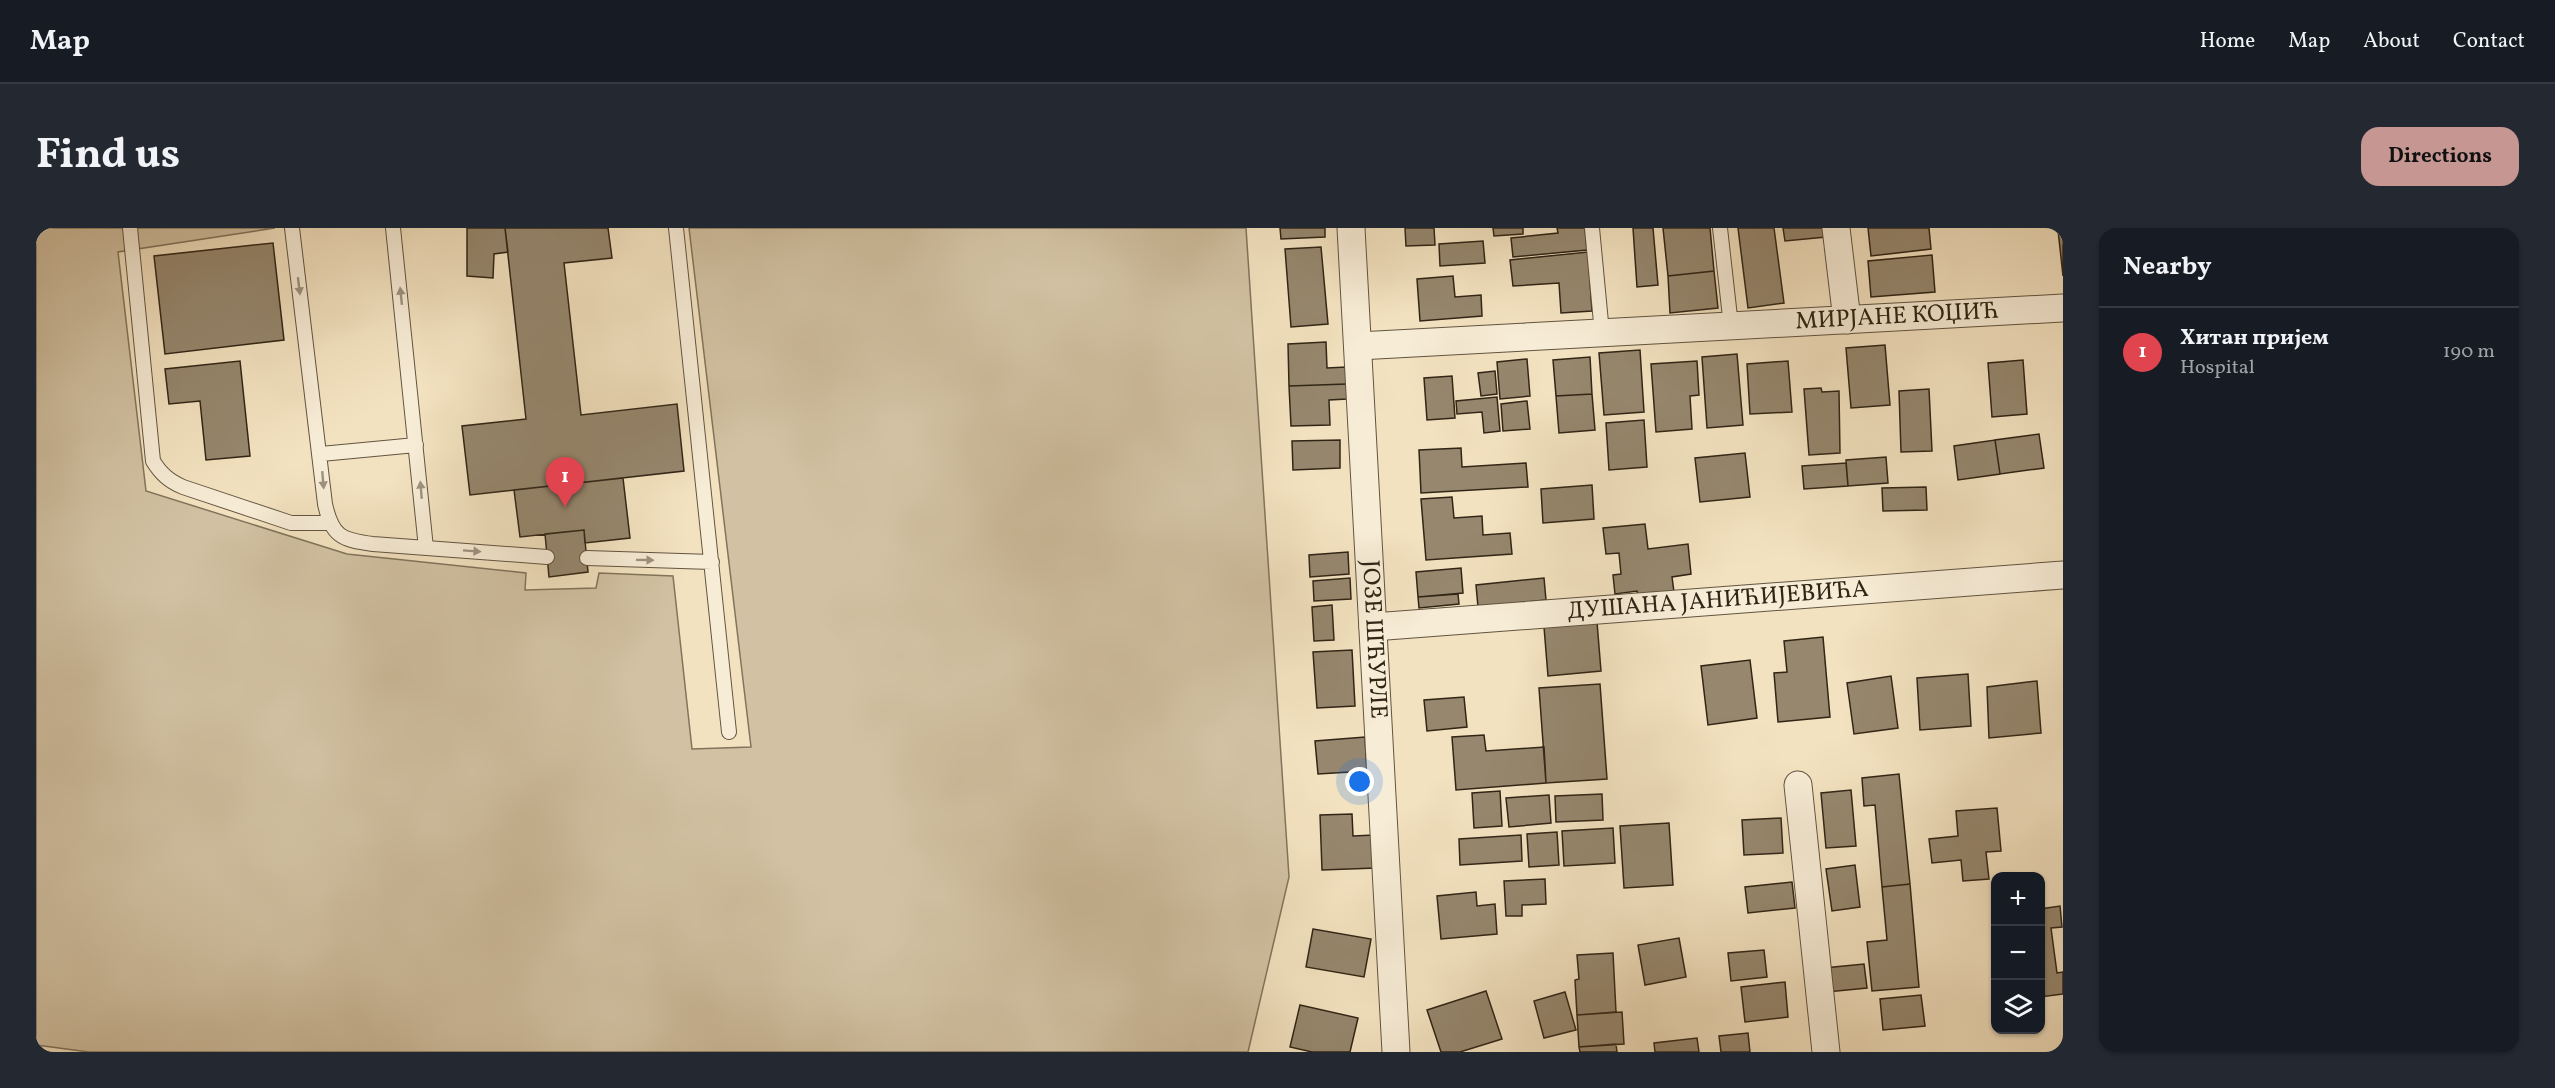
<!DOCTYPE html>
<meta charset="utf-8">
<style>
body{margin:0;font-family:Vollkorn,serif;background:#242831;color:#f1f3f6}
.controls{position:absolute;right:18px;bottom:18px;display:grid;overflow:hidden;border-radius:12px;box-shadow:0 2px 4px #0004}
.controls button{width:54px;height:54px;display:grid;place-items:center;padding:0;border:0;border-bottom:2px solid #363941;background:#171b24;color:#f1f3f6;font:30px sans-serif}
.you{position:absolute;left:1324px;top:554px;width:21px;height:21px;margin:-15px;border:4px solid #fff;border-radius:50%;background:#1a73e8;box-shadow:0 0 0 9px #1a73e833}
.badge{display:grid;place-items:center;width:39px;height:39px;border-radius:50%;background:#c59692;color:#fff;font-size:20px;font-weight:700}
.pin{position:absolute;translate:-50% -50px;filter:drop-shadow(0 2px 3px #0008)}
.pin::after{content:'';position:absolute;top:32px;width:21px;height:18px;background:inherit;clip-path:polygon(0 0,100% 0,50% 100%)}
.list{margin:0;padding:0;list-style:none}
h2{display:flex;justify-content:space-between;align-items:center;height:78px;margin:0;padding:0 24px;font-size:26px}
h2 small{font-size:20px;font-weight:400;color:#9ea1a6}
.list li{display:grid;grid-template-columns:39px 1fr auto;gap:18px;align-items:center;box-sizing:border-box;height:90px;padding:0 24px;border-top:2px solid #363941}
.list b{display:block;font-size:22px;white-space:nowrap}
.list p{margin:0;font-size:20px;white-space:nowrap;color:#9ea1a6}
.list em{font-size:20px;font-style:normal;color:#9ea1a6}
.icon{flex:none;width:33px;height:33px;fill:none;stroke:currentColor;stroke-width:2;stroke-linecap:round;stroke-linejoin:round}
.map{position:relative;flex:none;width:2027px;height:824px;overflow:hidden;border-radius:18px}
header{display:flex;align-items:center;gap:36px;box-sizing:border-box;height:84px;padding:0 30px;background:#171b24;border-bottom:2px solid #363941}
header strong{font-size:28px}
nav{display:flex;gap:33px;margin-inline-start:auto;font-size:21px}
.intro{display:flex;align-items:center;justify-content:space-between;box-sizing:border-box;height:144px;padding:0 36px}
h1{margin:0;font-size:42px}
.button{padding:15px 27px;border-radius:18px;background:#c59692;color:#111;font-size:21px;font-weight:700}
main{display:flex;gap:36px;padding:0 36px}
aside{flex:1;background:#171b24;border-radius:18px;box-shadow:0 2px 4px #0004}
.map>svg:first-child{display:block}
</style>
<header>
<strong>Map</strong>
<nav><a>Home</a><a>Map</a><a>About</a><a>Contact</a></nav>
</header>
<div class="intro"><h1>Find us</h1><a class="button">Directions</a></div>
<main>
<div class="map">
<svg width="2027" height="824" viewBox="0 0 2027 824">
<rect width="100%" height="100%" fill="#f3e2c0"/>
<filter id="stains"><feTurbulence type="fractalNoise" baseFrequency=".00333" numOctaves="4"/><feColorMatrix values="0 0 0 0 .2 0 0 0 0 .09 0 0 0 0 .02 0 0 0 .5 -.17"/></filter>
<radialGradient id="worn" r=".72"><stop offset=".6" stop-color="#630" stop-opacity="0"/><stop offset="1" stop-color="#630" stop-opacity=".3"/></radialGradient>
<path fill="#d2c2a3" stroke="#82745c" stroke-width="1.5" d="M0,0H239L82,24L110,263L311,326L490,345L489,362L560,360L563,345L637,348L656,521L715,519L653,0H1210L1253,649L1212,824H53L0,817Z"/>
<path fill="#96876e" stroke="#312516" stroke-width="1.5" d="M431,0H469L472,24L458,26L457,50L431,48Z
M469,0H572L576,30L528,35L545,187L641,176L648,243L434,267L426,198L490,191Z
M1244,0H1289V9L1245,11Z
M1369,0H1398L1399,17L1370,18Z
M1457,0H1487V6L1458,8Z
M1521,0H1549L1551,22L1477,29L1475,10L1522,5Z
M1597,0H1617L1622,57L1601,59Z
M1627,0H1674L1678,43L1632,48Z
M1702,0H1738L1748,75L1712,80Z
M1747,0H1789L1790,9L1749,13Z
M1832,0H1893L1895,21L1835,28Z
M2022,2H2027V48Z
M1447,13L1449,35L1404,38L1403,16Z
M237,15L248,112L129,126L118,28Z
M1285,19L1292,96L1255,99L1249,21Z
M1552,24L1556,83L1525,85L1523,55L1477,58L1474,32Z
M1896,27L1899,64L1835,69L1832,33Z
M1678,43L1682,80L1634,85L1632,48Z
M1417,48L1419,69L1445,67L1446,88L1384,93L1381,51Z
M1290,114L1291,140L1310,139L1311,156L1253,158L1252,116Z
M1849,117L1854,177L1815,180L1810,120Z
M1604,122L1608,184L1568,187L1563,125Z
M1701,126L1707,197L1671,200L1666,129Z
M1554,129L1556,166L1520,168L1517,132Z
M1491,131L1494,168L1464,171L1461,134Z
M1987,132L1991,186L1956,189L1952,135Z
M204,133L214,228L170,232L164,173L133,176L129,141Z
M1661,133L1663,167L1654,168L1656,201L1620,204L1615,136Z
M1752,133L1756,184L1714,186L1711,136Z
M1459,143L1461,166L1445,168L1442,145Z
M1416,148L1419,190L1391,192L1388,150Z
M1311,156V171L1293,172L1294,197L1255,198L1253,158Z
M1785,160L1786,164L1803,163L1804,225L1773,227L1768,161Z
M1893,161L1896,223L1865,224L1863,163Z
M1556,166L1559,202L1523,205L1520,168Z
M1461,169L1464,203L1448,205L1446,184L1421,186L1420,173Z
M1491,173L1494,201L1467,203L1465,176Z
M1608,192L1611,239L1573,242L1570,195Z
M2003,206L2008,240L1964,246L1959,212Z
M1304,212V240L1257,242L1256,213Z
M1959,212L1964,246L1922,252L1918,218Z
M1425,220L1426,239L1490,235L1492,259L1385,265L1383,222Z
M1709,225L1714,269L1664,274L1659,230Z
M1850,229L1852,255L1812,258L1810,232Z
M1810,235L1812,258L1768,261L1766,238Z
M587,250L594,310L549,315L548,302L484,309L478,262Z
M1556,257L1558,291L1507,295L1505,261Z
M1890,259L1891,282L1847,283L1846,260Z
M1416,269L1418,290L1446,288L1447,307L1474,305L1476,326L1390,332L1385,271Z
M1609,296L1612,321L1652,316L1655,346L1636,349L1638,364L1602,368L1601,363L1579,366L1577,347L1585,346L1583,325L1570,326L1567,300Z
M548,302L552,344L513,349L509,306Z
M1312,324L1313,346L1274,349L1273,327Z
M1425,340L1427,365L1382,369L1380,344Z
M1314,350L1315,371L1278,373L1277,353Z
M1508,350L1510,372L1442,379L1440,357Z
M1422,366L1423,376L1383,380L1382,369Z
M1296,377L1298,412L1278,413L1276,379Z
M1561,394L1565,443L1512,448L1508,399Z
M1787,409L1794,489L1742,494L1738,445L1751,444L1748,413Z
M1316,422L1319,478L1281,480L1277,424Z
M1714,432L1721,490L1672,497L1665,438Z
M1932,446L1935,498L1884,502L1881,450Z
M1855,448L1862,500L1818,506L1811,455Z
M2001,453L2005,505L1953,510L1951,459Z
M1564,456L1571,551L1510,555L1503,460Z
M1428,469L1431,499L1391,503L1388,472Z
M1448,507L1450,523L1508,519L1510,555L1420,562L1416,509Z
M1329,509L1331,543L1282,546L1279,513Z
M1863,546L1874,656L1846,659L1839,577L1828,578L1826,550Z
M1815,562L1820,618L1790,620L1785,565Z
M1464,563L1466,598L1438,600L1436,565Z
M1566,566L1567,592L1520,594L1519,568Z
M1513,567L1515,595L1473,599L1470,570Z
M1961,580L1965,623L1950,624L1953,651L1927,653L1925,632L1896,635L1893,611L1922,608L1920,583Z
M1316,586L1317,608L1338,607L1340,640L1286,642L1284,587Z
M1745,590L1747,625L1708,627L1706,592Z
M1633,595L1637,657L1588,660L1584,598Z
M1577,600L1579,635L1528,638L1526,603Z
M1521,604L1523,637L1493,639L1491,606Z
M1485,607L1486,633L1424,637L1423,611Z
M1819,637L1824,679L1796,683L1790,641Z
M1509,651L1510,676L1486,677V688H1470L1468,653Z
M1756,654L1759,680L1712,685L1709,659Z
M1874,656L1883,759L1836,763L1831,714L1851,712L1846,659Z
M1440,664L1441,678L1459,676L1461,706L1405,711L1401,668Z
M2024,678L2026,699L2015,700L2021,745L2027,744V766L2004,769V681Z
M1277,701L1335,711L1328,749L1270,739Z
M1643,710L1650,749L1609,757L1602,717Z
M1728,722L1731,749L1695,753L1692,725Z
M1577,725L1580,784L1541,787L1539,752L1543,751L1541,727Z
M1828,736L1831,760L1791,764L1788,740Z
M1749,754L1752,789L1709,794L1705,759Z
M1450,763L1466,811L1424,824H1405L1391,782Z
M1529,764L1540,802L1508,810L1498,773Z
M1885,767L1889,798L1847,802L1844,771Z
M1264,777L1322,790L1314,824H1276L1254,819Z
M1586,784L1588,816L1543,819L1541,787Z
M1712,805L1714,824H1685L1683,808Z
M1661,810L1663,824H1619L1618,815Z
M1580,816L1581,824H1544L1543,819Z"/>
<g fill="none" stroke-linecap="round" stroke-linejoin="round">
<defs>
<path id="service" d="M94,0L117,233C125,246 133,253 147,259L255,295H293
M256,0L289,276C296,308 305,312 337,316L511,329
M357,0L390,320
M640,0L693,504
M1556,0L1566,105
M1684,0L1695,98
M285,226L380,217
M551,330L676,334"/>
<g id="minor">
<path id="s1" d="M1315,0L1360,824"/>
<path d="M1800,0L1811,92"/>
<path id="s2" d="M1322,118L2027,80"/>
<path id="s3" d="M1337,399L2027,347"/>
<path d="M1762,557L1790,824"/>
</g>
</defs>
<use href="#service" stroke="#625440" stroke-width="16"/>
<use href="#minor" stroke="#625440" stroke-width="29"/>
<use href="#service" stroke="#f7ecd6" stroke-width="14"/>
<use href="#minor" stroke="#f7ecd6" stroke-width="27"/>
</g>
<defs><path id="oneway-solid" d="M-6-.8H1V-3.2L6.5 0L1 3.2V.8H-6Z" transform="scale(1.5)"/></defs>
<g fill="#9e9280">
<use href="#oneway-solid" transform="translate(263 58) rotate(83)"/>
<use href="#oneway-solid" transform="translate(365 68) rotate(-96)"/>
<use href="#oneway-solid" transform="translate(287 252) rotate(85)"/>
<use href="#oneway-solid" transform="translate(385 262) rotate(-95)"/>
<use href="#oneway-solid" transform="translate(436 323) rotate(4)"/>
<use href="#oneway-solid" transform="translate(609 332) rotate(1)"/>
</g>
<g text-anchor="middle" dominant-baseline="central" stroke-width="4.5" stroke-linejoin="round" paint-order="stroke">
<g font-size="24" fill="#312516" stroke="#f7ecd6">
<text stroke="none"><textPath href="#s2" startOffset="540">МИРЈАНЕ КОЏИЋ</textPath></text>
<text stroke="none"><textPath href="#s3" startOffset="346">ДУШАНА ЈАНИЋИЈЕВИЋА</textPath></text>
<text stroke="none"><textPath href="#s1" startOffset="412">ЈОЗЕ ШЋУРЛЕ</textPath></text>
</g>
</g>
<rect width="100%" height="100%" filter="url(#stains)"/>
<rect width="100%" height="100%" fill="url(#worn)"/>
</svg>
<div class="controls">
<button>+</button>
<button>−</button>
<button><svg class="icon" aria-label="layers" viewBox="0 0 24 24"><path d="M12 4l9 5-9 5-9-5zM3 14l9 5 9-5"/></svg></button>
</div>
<div class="you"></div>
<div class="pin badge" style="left:529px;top:279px;background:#e0444e">1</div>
</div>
<aside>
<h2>Nearby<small></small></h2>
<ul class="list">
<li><span class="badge" style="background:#e0444e">1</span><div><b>Хитан пријем</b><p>Hospital</p></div><em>190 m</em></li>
</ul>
</aside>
</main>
